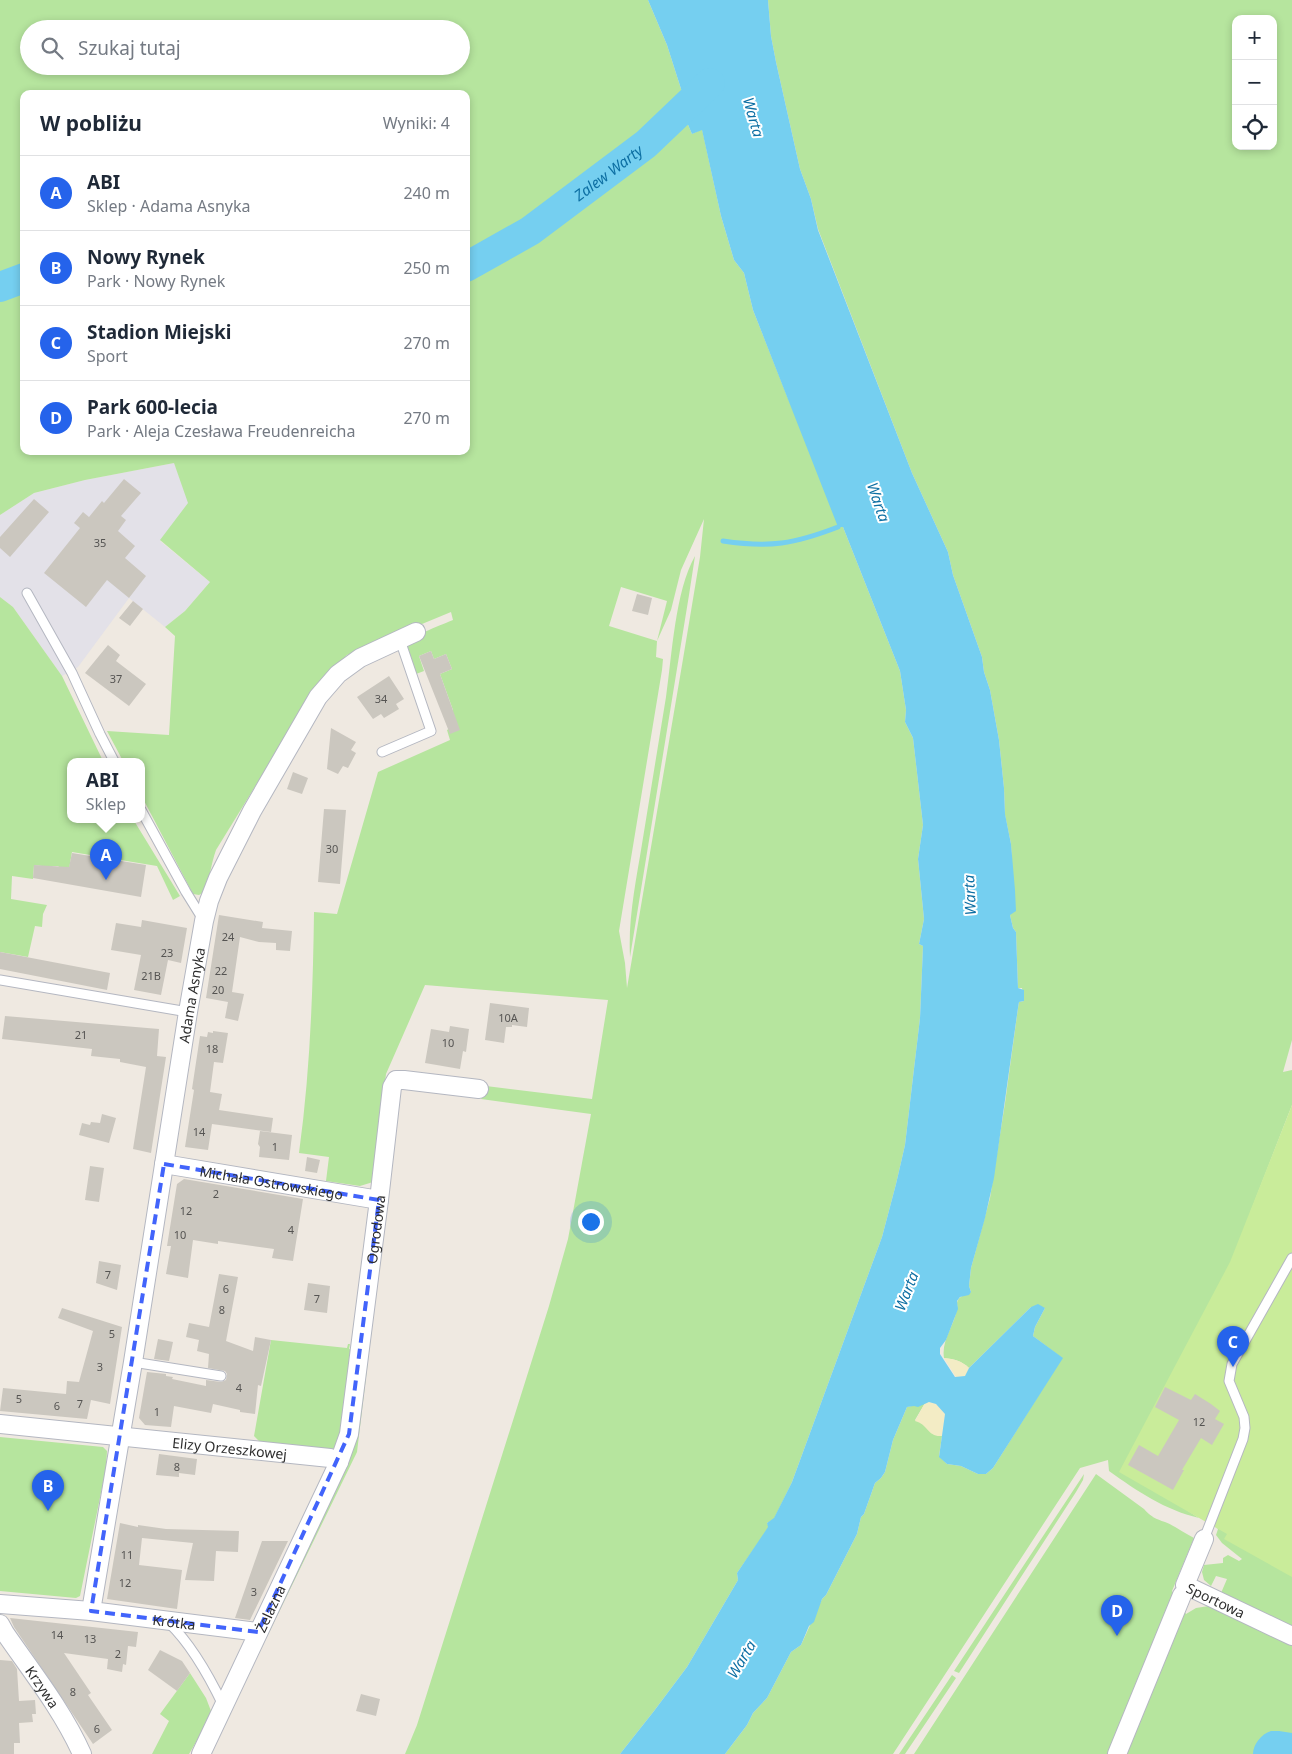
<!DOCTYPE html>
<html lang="pl">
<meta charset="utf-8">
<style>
body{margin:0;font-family:"Noto Sans",sans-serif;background:#f6f6f7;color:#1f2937}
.controls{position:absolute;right:15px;top:15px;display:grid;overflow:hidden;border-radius:10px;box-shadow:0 2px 8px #0003}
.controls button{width:45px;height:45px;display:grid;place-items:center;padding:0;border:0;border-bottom:1px solid #e0e1e3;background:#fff;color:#1f2937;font:25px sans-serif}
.you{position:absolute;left:590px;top:1221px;width:18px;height:18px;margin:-12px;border:4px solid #fff;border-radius:50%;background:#1a73e8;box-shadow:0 0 0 8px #1a73e833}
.badge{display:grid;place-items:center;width:32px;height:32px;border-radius:50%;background:#2563eb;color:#fff;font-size:16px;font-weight:700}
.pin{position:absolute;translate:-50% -41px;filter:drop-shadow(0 1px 2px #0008)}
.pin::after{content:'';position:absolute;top:26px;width:18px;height:15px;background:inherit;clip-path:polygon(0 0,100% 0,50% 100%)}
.popup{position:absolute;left:67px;top:758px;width:78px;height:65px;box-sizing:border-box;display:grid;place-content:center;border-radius:10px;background:#fff;filter:drop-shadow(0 1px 4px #0005);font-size:16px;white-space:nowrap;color:#747a83}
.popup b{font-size:19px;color:#1f2937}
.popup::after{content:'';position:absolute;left:50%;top:100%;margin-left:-10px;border:10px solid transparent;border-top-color:#fff}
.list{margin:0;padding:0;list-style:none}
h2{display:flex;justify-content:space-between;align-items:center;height:65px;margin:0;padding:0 20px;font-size:21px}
h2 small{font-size:16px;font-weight:400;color:#747a83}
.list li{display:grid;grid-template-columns:32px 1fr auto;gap:15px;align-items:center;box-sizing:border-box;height:75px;padding:0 20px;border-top:1px solid #e0e1e3}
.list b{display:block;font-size:19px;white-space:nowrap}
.list p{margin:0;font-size:16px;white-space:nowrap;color:#747a83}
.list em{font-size:16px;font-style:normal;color:#747a83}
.icon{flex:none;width:28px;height:28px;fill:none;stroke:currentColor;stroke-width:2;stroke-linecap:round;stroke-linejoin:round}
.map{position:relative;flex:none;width:1292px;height:1754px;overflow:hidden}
.search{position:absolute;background:#fff;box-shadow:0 2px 8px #0003;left:20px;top:20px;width:450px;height:55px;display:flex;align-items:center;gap:12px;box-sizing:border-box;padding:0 18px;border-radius:28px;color:#747a83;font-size:19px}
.panel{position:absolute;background:#fff;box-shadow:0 2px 8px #0003;left:20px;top:90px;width:450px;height:365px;border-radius:10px}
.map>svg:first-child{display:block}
</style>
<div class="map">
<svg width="1292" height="1754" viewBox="0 0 1292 1754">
<rect width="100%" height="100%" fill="#efe9e1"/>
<path fill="#e3e1e8" d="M174,463L189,503L160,541L210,582L185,611L165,627L129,598L78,667L62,676L13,607L0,597V515L34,493L85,480Z"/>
<path fill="#b6e59e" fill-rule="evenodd" d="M0,0H648L667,45L682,92L679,104L692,134L702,129L721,216L734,260L744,273L753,310L787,396L843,527L900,671L906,710L905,722L913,738L923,825L918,859L924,919L919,944L923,946L920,1018L905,1145L896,1184L882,1237L792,1482L774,1519L767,1523L769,1527L737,1573L738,1580L687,1667L654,1711L620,1754H405L417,1725L549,1306L568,1239L591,1114L481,1099L486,1086L592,1099L608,1000L425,985L386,1074L373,1182L360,1186L326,1181L329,1157L299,1153C310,1073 313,992 314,912L337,914L378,772L450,740L447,730L452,727L453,710L440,674L452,669L446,654L434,659L431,651L419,656L424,671L416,674C413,667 404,652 408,644C412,635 444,624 453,620L451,612L347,655L318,684L216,850C211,864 210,878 204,892L199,895L193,894L141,795V761H123L107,731L169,735L175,636L165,627L185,611L210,582L160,540L188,503L174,463L85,480L34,493L0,515ZM29,29H461V66H29ZM24,94H466V451H24ZM704,519L700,557L682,665L627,988L625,963L619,931L662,670L663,659L656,657L657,641L671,610L681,570ZM621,587L667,601L657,641L609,626Z
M768,0H1292V1040L1283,1072L1292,1070V1105L1250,1213L1188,1511L1199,1518C1165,1510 1137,1491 1109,1471L1108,1460L1080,1468L893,1754H725L747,1725L753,1713L767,1698L791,1652L801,1645L822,1599L826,1595L857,1534L861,1517L864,1514L875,1483L881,1478L885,1472L893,1440L907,1407L925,1403L915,1420C927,1423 929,1436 942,1436L939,1456L947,1464L961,1466L978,1474H986L993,1468L1062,1358L1033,1336L1035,1327L1045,1308L1031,1307L969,1368C962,1361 954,1359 944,1358C941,1340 955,1325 957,1308C958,1304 956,1304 958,1300C960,1296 967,1294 971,1292L969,1286L971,1268L990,1198L1005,1103L1018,1008L1019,1002L1024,1001L1022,988H1018L1016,932L1013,928L1010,915L1012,864L1011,844L1005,815L1004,788L999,740L990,690L984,672L982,657L953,575L948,552L912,473L818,229L811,199L800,169L776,62L771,36ZM1236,19H1273V146H1236Z
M695,556L689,595L630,957C628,918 636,881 642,844C650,795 658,746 666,697C672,656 675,591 695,556Z
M0,597L13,607L62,676L103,761H71V819H133L180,896L173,900L157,866L72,852L68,875L58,866H51L50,867L34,865L33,879L12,876L11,899L47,905L43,914L42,927L35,926L28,957L0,952Z
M397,1086L401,1087L357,1452L242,1688L332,1495Z
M271,1340L347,1348L348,1344H350L349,1349L353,1350L354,1365L338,1445L331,1450L261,1443L254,1436Z
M0,1437L103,1447L107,1451L106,1468L80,1596L76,1598L0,1591Z
M1084,1474L1083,1480L1076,1492L959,1673L954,1671Z
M1096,1474L1144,1509C1151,1517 1156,1519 1165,1522C1175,1526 1184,1533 1194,1538L1172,1591L1186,1614L1196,1608L1209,1606L1292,1644V1754H914Z
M1215,1527L1292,1563V1626L1221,1593L1227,1579L1216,1576L1211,1586L1204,1580L1202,1572L1204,1565L1223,1563V1558L1228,1555L1239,1561L1242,1559L1222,1543L1216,1535L1218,1529Z
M190,1673L206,1698L211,1711L206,1725L189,1754H152L169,1721L160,1714Z
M952,1675L956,1678L905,1754H899Z"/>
<path fill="#f3ecc5" d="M944,1358C954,1359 962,1361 969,1368L966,1376L956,1377Z
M929,1402L936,1404L945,1414L942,1436C927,1437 928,1424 915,1421L925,1403Z"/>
<path fill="#c9ec9a" d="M1292,1105V1577L1224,1539L1227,1534L1119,1472L1230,1262Z"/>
<path fill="#75cff0" d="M648,0H768L771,36L776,62L800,169L811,199L818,230L912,473L948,552L953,575L982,657L984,672L990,690L999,740L1004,788L1005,814L1011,844L1015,890L1016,911L1010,915L1013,928L1016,932L1018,988L1024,990V1001L1019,1002L1018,1008L994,1178L985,1218L971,1268L969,1286L971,1292L969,1295L960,1297L957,1301L958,1309L946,1340L940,1348V1354L955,1377L965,1376L969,1368L1031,1307L1038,1304L1045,1308L1035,1327L1033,1336L1063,1358L993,1468L986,1474H978L961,1466L947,1464L939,1457L945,1414L936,1404L929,1402L918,1407L914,1406L907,1407L893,1440L885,1472L881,1478L875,1483L864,1514L861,1517L857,1534L826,1595L822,1599L814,1622L809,1626L801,1645L791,1652L767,1698L753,1713L747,1725L725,1754H620L654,1711L687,1667L738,1580L737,1573L768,1527L767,1523L774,1518L792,1482L882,1237L896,1184L905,1145L920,1018L923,946L919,944L924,919L918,859L923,825L913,738L905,722L906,710L900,671L843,527H838L753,310L744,273L734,260L721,216L702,130L692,134L679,104L682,92L667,45Z
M1271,1731H1279L1292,1733V1754H1253C1253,1745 1261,1734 1271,1731Z"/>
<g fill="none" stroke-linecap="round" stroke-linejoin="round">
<path stroke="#75cff0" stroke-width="5" d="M723,541C770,548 794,544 838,527"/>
<g stroke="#75cff0" stroke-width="30">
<path id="s1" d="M466,267L530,231L646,144L710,83"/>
<path d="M0,287L24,278"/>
</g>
</g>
<path fill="#cbc7bf" d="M124,479L141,493L121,516L126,520L118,531L135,546L125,558L146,576L129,598L107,580L86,607L44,573L80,528L74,523L83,512L89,517L102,501L104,503Z
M34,499L49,512L10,557L0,548V537Z
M637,594L652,598L648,615L632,611Z
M133,601L143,609L130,626L119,618Z
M108,645L120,655L116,661L146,684L129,706L85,673Z
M431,651L434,659L446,654L452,669L440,674L460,730L450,734L419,656Z
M389,676L404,699L396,704L399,709L384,718L381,714L373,719L357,697Z
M331,728L356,742L351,750L356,753L348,768L343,766L338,774L327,769Z
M293,772L308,778L302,794L287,789Z
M324,809L346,810L340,884L318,882Z
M72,853L146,865L141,897L33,878L34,865L69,867Z
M219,915L263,922L262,928L292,931L290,951L276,950V943L259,942L240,937L232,992L244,994L238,1021L225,1018L228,1002L206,998Z
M142,920L187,928L181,963L168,960L161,995L134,990L141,955L111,950L116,923L141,927Z
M0,952L110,973L107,990L0,969Z
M490,1003L529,1008L527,1027L512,1025V1027H506L504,1043L485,1040Z
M5,1016L159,1029L157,1056L166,1057L151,1153L133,1149L146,1067L120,1062V1059L91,1056L92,1049L2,1039Z
M450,1026L469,1029L466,1052L463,1051L460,1069L425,1063L431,1029L449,1032Z
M213,1031L228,1033L223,1063L214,1062L210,1092L222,1094L219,1110L273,1118L271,1132L212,1124L208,1150L185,1147L194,1090L192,1089L200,1036L207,1037L208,1032L213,1033Z
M102,1114L116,1118L109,1143L79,1135L82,1123L90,1125L91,1122L100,1123Z
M260,1131L292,1135L289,1160L259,1157L260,1147L258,1144Z
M307,1157L320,1160L317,1173L305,1171Z
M90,1166L104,1168L99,1202L85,1200Z
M184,1179L303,1199L293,1261L272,1258L274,1249L218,1241V1244L193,1240L188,1278L166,1274L171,1246H167L177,1184Z
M99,1261L121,1265L117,1290L96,1283Z
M219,1274L238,1277L226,1341L253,1351L255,1337L271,1340L261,1386L258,1385L255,1414L240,1412V1410L213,1404L211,1413L174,1406L171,1427L145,1425L139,1418L147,1372L166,1374V1376L173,1377L172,1379L206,1386V1380L221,1382L226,1380L227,1374L225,1371L208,1368L209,1354L197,1351L199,1340L186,1337L189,1323L209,1327Z
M308,1283L330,1286L327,1313L304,1310Z
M62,1308L122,1327L110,1404L91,1400L87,1419L0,1411L3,1388L66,1394L67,1381L79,1382L93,1331L58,1318Z
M158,1339L173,1342L169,1361L154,1359Z
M1165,1387L1191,1400L1195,1394L1211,1404L1220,1411L1215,1419L1224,1424L1212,1445L1201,1438L1182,1470H1184L1173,1490L1128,1465L1139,1445L1158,1456L1179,1420L1155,1407Z
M159,1454L197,1459L195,1475L179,1473V1477L156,1475Z
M120,1523L138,1527V1525L166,1529L239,1531L238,1552L216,1551L214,1581L185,1580L193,1543L142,1538L139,1565L182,1570L177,1609L107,1599Z
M262,1541H288L250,1620L235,1618Z
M10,1618L138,1632L136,1647L128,1646L126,1665L123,1664L122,1672L107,1669L108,1659L64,1653L91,1693L88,1695L112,1730L93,1744L14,1627Z
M160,1650L182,1661L190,1673L177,1691L148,1670Z
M0,1660L12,1661L17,1669L19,1701L35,1700L36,1714H32L33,1722L19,1723L20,1743H14V1754H0Z
M361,1694L380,1699L376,1716L356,1711Z"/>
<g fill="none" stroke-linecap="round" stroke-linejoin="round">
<defs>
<path id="lane" d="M27,593L72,673L100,734L114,761
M382,752L431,731L400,640
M141,810L186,892L204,921
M0,980L188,1012
M133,1362L221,1376
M1204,1539L1243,1439L1245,1428L1244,1417L1229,1381L1232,1364L1292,1258
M169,1623C192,1645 209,1676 223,1705"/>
<g id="street">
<path id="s2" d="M164,1164L379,1200"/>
<path id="s3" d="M0,1424L330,1458L339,1462"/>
<path id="s4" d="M1204,1539L1185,1585L1292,1636"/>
<path id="s5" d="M0,1604L91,1611L258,1632"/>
<path id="s6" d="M91,1611L133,1362L188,1012L204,921L209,901L218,878L252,811L318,697L338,674L360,658L416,632"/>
<path id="s7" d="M0,1624L5,1633C32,1672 63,1711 82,1754"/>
<path id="s8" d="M201,1754L339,1462L349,1434L379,1200L392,1087L396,1080H404L479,1089"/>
<path d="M1117,1754L1182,1595"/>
</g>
</defs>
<use href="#lane" stroke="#b4b7c1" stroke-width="11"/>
<use href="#street" stroke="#b4b7c1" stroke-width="20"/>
<use href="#lane" stroke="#fff" stroke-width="9"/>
<use href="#street" stroke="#fff" stroke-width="18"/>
</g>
<path fill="none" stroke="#4264fb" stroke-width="4" stroke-dasharray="10 6" stroke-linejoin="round" d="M164,1164L379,1200L349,1434L258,1632L91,1611Z"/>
<g text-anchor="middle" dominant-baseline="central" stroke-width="4" stroke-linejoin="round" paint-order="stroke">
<g font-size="11" fill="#555452">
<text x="100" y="542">35</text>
<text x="116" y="678">37</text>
<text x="381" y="698">34</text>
<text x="332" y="848">30</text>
<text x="228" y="936">24</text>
<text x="167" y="952">23</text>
<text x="221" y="970">22</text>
<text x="151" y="975">21B</text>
<text x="218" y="989">20</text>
<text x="508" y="1017">10A</text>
<text x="81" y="1034">21</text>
<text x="448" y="1042">10</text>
<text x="212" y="1048">18</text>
<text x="199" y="1131">14</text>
<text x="275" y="1146">1</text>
<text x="216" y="1193">2</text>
<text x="186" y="1210">12</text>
<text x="291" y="1229">4</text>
<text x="180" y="1234">10</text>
<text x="108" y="1274">7</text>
<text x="226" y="1288">6</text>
<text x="317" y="1298">7</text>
<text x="222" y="1309">8</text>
<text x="112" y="1333">5</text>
<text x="100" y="1366">3</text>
<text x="239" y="1387">4</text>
<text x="19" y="1398">5</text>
<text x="80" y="1403">7</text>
<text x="57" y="1405">6</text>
<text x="157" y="1411">1</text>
<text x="1199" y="1421">12</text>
<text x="177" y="1466">8</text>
<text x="127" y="1554">11</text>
<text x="125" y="1582">12</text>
<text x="254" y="1591">3</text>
<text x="57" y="1634">14</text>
<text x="90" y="1638">13</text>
<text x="118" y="1653">2</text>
<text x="73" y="1691">8</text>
<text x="97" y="1728">6</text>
</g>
<g font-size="14" fill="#2e2e2e" stroke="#fff">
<text stroke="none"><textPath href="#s6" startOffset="624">Adama Asnyka</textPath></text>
<text stroke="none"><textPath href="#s2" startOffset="109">Michała Ostrowskiego</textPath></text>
<text stroke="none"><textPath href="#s8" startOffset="559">Ogrodowa</textPath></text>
<text stroke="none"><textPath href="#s3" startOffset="231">Elizy Orzeszkowej</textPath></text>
<text stroke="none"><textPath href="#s4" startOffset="84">Sportowa</textPath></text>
<text stroke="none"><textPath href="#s8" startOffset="161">Żelazna</textPath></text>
<text stroke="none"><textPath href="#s5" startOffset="175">Krótka</textPath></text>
<text stroke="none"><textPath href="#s7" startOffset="76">Krzywa</textPath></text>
</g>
<g font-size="15" font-style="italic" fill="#0d6fa3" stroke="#fff">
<text transform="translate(754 117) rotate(74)">Warta</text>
<text stroke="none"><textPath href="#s1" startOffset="171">Zalew Warty</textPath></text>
<text transform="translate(879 502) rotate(71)">Warta</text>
<text transform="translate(969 895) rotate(-93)">Warta</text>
<text transform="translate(906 1291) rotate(-69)">Warta</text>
<text transform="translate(741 1659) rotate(-59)">Warta</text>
</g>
</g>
</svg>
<div class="controls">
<button>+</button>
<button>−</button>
<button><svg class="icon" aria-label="locate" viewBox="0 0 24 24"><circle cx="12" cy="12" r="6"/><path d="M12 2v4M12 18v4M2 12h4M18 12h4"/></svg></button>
</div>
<div class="you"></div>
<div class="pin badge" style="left:106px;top:880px">A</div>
<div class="popup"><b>ABI</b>Sklep</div>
<div class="pin badge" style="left:48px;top:1511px">B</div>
<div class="pin badge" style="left:1233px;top:1367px">C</div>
<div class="pin badge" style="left:1117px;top:1636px">D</div>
<div class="search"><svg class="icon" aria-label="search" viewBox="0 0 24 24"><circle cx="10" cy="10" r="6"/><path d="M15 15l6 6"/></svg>Szukaj tutaj</div>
<section class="panel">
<h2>W pobliżu<small>Wyniki: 4</small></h2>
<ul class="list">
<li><span class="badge">A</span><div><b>ABI</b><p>Sklep · Adama Asnyka</p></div><em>240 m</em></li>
<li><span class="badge">B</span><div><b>Nowy Rynek</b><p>Park · Nowy Rynek</p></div><em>250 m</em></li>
<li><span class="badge">C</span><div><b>Stadion Miejski</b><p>Sport</p></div><em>270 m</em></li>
<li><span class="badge">D</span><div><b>Park 600-lecia</b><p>Park · Aleja Czesława Freudenreicha</p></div><em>270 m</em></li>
</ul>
</section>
</div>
